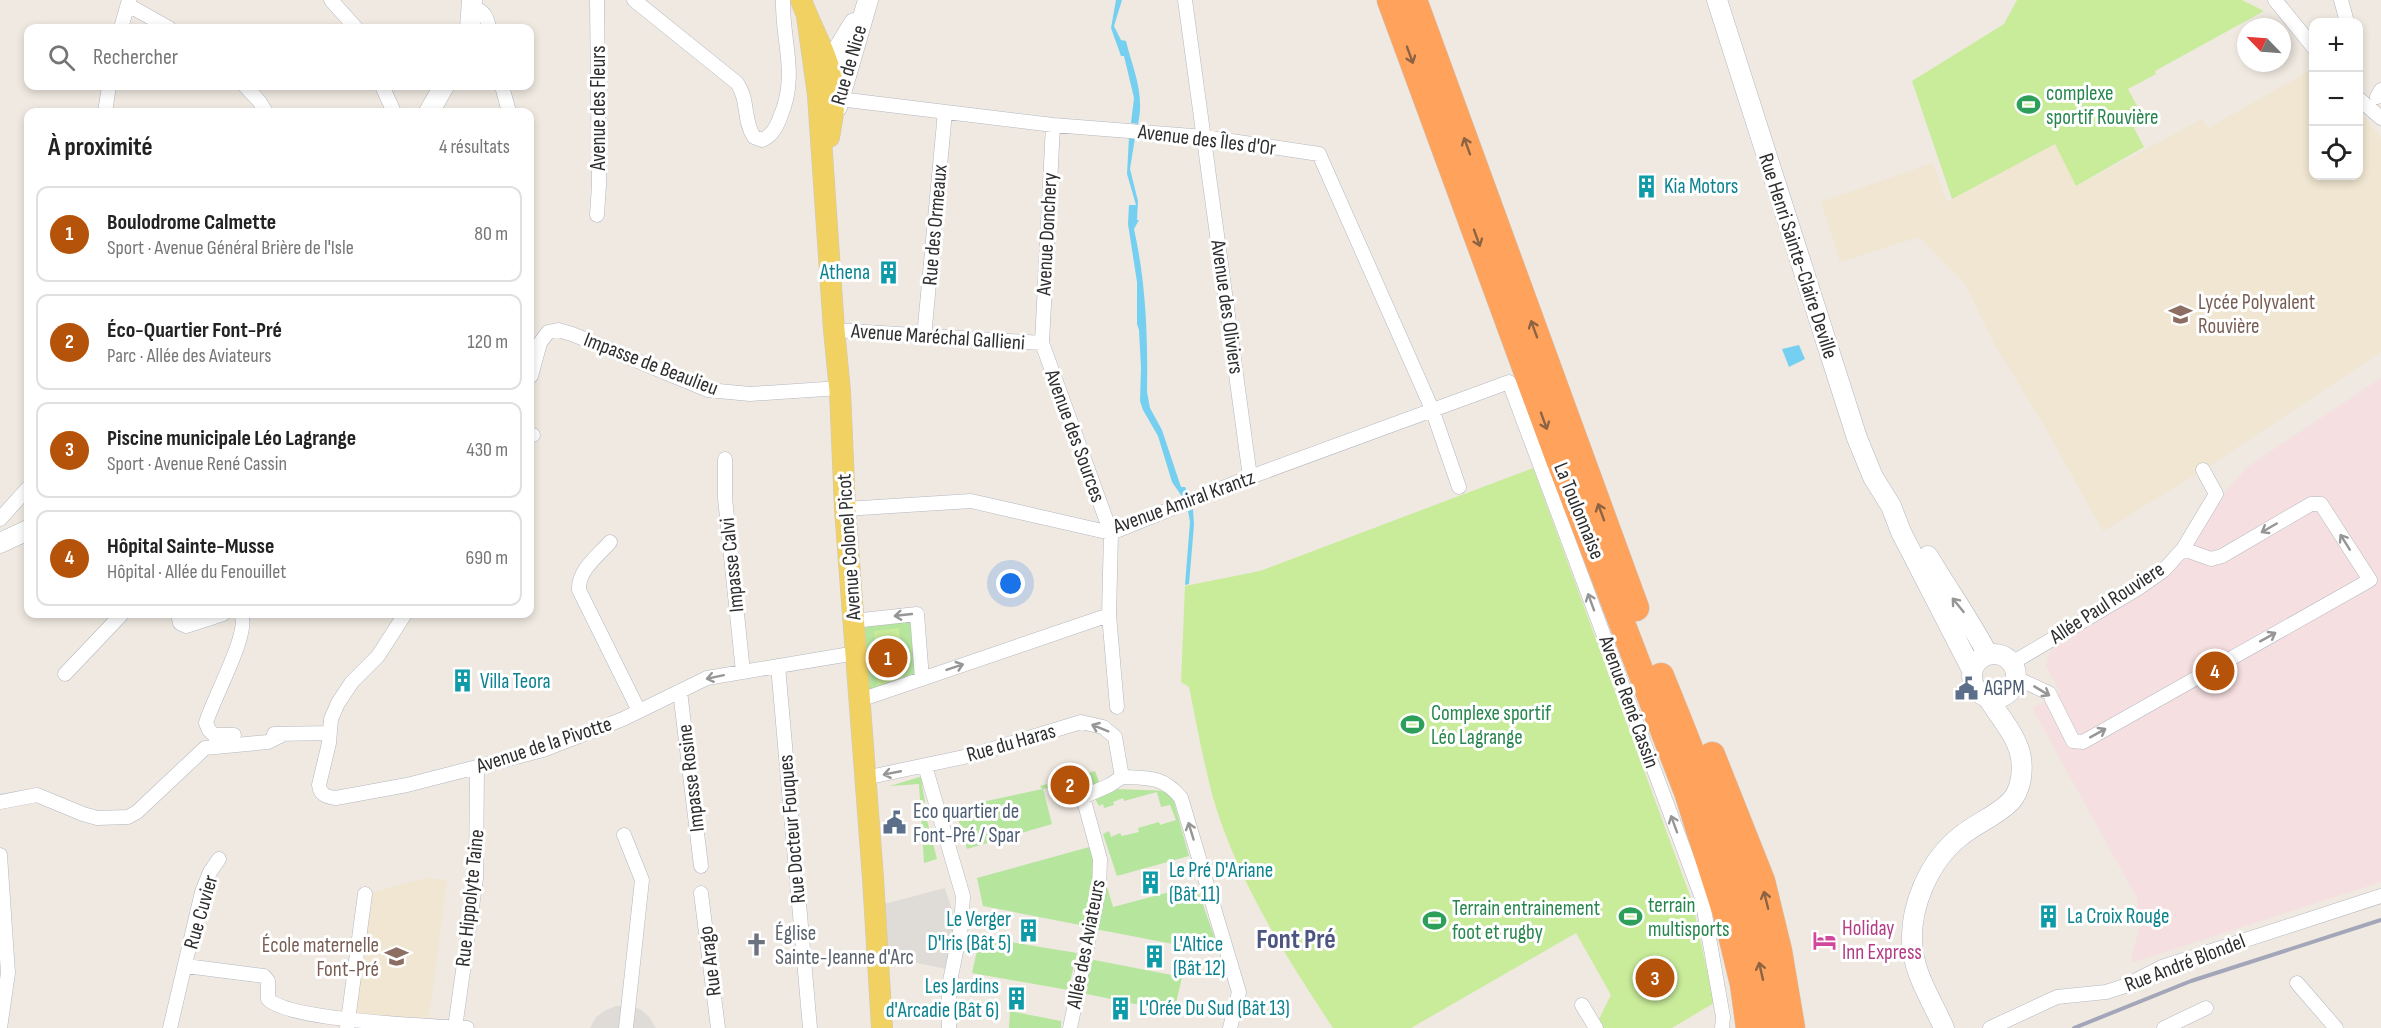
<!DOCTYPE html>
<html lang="fr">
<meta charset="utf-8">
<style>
body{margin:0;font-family:"Sofia Sans Condensed",sans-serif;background:#f2f2f2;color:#222}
.controls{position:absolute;right:18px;top:18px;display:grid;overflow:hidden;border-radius:12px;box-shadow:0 3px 9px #0003}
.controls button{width:54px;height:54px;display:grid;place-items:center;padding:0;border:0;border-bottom:2px solid #e0e0e0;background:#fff;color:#222;font:30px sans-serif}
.compass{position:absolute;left:2237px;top:18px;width:54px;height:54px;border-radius:50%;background:#fff;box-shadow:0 3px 9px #0003;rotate:295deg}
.you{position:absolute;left:1011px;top:584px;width:21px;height:21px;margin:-15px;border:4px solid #fff;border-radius:50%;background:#1a73e8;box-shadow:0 0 0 9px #1a73e833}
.badge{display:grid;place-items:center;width:39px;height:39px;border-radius:50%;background:#b45309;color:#fff;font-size:20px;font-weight:700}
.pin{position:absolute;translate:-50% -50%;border:3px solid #fff;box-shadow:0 2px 6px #0006}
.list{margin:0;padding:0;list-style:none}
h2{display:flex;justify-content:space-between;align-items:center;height:78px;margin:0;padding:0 24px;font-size:26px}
h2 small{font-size:20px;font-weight:400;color:#767676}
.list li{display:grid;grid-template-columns:39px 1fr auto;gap:18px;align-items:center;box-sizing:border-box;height:96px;margin:0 12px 12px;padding:0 12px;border:2px solid #e0e0e0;border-radius:12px}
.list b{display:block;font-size:22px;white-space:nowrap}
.list p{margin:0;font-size:20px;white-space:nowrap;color:#767676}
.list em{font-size:20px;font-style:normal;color:#767676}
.icon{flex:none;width:33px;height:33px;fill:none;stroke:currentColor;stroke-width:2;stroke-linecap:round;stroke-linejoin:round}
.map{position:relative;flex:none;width:2381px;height:1028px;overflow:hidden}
.search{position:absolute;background:#fff;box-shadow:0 3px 9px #0003;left:24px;top:24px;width:510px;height:66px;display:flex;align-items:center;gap:15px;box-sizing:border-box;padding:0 21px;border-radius:12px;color:#767676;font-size:22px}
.panel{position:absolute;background:#fff;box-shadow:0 3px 9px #0003;left:24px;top:108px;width:510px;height:510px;border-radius:12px}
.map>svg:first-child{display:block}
</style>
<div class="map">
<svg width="2381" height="1028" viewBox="0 0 2381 1028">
<rect width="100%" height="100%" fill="#efe9e1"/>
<path fill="#f0e6d1" d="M2313,69L2314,176H2358L2359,110L2381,138V352L2203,470L2103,531L2049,434L1994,343L1965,284L1919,237L1840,262L1821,202L1933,163L1947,202L2055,144L2077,186L2202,119L2208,128Z
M427,878L447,880L428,1025L455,1028H347L365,894Z"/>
<path fill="#f5dfe0" d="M2381,378V882L2134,962L2131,959L2140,926L2137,898L2032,708L2060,693L2046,666L2048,656L2053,648L2152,588L2170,572L2222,496L2247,467Z"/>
<path fill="#b6e59e" d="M916,617L919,678L864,694L859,623Z
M1095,771L1100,784L1051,798L1048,788L1043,789L1052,824L967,849L955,808L1042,789L1040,786Z
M923,776L927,782L922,785L925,802L923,805L937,859L924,863L919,784L890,786Z
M1116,789L1171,791L1189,856L1117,876L1103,834L1109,831L1111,837L1120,833L1122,836L1139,832L1138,828L1159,822L1160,825L1176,820L1170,805L1161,807L1157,792L1124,801L1123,798L1113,802L1114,805L1104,808L1103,804L1099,806L1094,797Z
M1093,846L1095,887L1085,926L983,906L977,878Z
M1105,880L1113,907L1196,885L1220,953L1095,929Z
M980,937L1077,953L1068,990L972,973Z
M1089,959L1182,977L1174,1012L1082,993Z
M1010,1011L1061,1021V1028H1009Z"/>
<path fill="#c9ec9a" d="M2017,0H2242L2264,11L2155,71L2156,74L2128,89L2145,121L2134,128L2144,147L2076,186L2055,144L1952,199L1912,81L2004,24Z
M1533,468L1692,901L1714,1003L1672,1028H1600L1597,1023L1611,995L1576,933L1411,1028H1333C1285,955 1236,879 1212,794C1203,759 1196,722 1189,687L1181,682L1185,586L1260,571Z
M899,628L903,678L877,686L874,631Z"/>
<path fill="#dfdcd8" d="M945,888L955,919L946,969L884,956L880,905Z
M616,1006H628L640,1009L649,1017L656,1028H590L596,1017L606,1010Z"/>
<path fill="#75cff0" d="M1116,0H1122L1114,26L1121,40L1126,41C1133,70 1145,93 1138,124L1131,123L1134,98L1124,56H1121L1111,28Z
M1129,137L1135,138L1130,169L1138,201L1137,220H1139L1134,229C1146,283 1148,337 1147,392L1150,408L1162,430L1181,487H1185L1189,495L1183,498L1172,482L1158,436L1143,410L1140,401L1141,368L1139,330L1137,324V282L1128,224L1129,205H1136L1127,174Z
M1799,345L1805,359L1789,367L1782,349Z
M1193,509L1194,525L1189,584L1185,585L1190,522L1188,511Z"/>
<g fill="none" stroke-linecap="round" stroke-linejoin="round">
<defs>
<path id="street" d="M331,0L356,28
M634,0L737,83C749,100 743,121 754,137L762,140C773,135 777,126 781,115C798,74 782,41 783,0
M1185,0L1250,477
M2275,0L2314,48
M2341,0L2347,22
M128,5L169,28
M472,8C484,10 487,17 489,28
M121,28L129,0
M245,86L259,101L266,112
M382,86L394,112
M502,86L509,112
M2377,97L2381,90
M831,98L1053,125L1205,137L1319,154L1432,409L1459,487
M2358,98L2381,118
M105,112L109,86
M1053,125L1042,343L1111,533L1109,615L1117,707
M597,215L599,185L597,0
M834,330L1042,343
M924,337L945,112
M531,376L540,343L548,332L558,330L572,334L708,390L750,394L840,388
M530,435H533
M725,459V498L743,672
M845,509L971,501L1111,533L1250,477L1509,382L1702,898L1723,1017L1722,1028
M0,519L28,488
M610,542C598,556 578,570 579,590L639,711
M178,614L180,623L186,626L223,614
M405,614L378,656L352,682L338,703L331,719L329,743L319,785C320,795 327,797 336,798L407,785L543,750L623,719L707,678L856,653
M853,621L917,614L922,679
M2012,663L2137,589L2164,570L2183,549L2216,494L2203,470
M778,666L810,1028
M65,674L122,614
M2016,678L2049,693L2073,741L2083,742L2370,580L2321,504H2311L2222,556L2211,559L2183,549
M680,691L701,866
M860,700L1109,615
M274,734L329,733
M234,735H214L209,730L206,723C212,700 251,632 241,614
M925,766L963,896L961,927L949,986V1028
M1122,777C1149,778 1163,776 1181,798L1239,992L1230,1028
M865,778L973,755L1081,722L1103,727L1115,737L1122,777
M0,802L37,795L83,814L97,818L128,817L137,812L205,748L268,742L284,734
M624,835L642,880L626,1028
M0,855L8,973L0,1028
M701,893L718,1028
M186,966L264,976L268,981V999C290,1021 431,1026 467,1028
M2297,983L2336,1028
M1582,1005L1596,1028
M170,1028L202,892L210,872L219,859
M347,1028L365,894
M455,1028L476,878L477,768
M1070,1028L1099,890L1100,859L1083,797L1110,785L1122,777
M1990,1028L2057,997L2106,992L2125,986L2162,967L2381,896
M2164,1028L2206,1008"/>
<path id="secondary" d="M1717,0L1857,438L1873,477L1891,506L1901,532L1972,670
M470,28L472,0
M823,79L828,66L854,23
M837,107L868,0
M429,112L444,86
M0,543L28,530
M1928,556C1948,590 1970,620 1988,655
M1972 676a22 22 0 1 1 44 0a22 22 0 1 1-44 0Z
M1944,1028C1933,1003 1917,979 1913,952C1907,910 1929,860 1962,835C1977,823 1998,815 2011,801C2021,790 2023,772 2021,758C2018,737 1999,716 1988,698"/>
<path id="primary" d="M801,0C811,28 828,55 833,85C836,102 832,120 829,137
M807,16L818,95L834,330L840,391L845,509L873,878L882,1028"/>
<path id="highway" d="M1390,0L1558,457L1687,792L1726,914L1743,984L1749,1028
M1414,0L1636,608
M1661,676C1707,790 1755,905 1772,1028
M1712,755L1762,881L1779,951L1792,1028"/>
</defs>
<use href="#street" stroke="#b4b7c1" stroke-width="15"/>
<use href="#secondary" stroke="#b4b7c1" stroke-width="21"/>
<use href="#primary" stroke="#c9c9c9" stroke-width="22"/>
<use href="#highway" stroke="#c9c9c9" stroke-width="27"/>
<use href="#street" stroke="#fff" stroke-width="14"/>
<use href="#secondary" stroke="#fff" stroke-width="20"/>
<use href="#primary" stroke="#f2d163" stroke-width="21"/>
<use href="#highway" stroke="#ffa35c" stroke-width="26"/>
<path stroke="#a3a6b8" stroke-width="4" d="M2074,1028L2191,981L2381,920"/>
</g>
<defs><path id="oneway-shaft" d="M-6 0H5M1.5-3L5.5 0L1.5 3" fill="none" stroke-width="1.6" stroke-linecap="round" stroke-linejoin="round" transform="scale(1.5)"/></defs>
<g stroke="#8c6343">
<use href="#oneway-shaft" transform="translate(1410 55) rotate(70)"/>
<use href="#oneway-shaft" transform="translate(1467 146) rotate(-110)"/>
<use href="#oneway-shaft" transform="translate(1477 238) rotate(70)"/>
<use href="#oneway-shaft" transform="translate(1534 329) rotate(-110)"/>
<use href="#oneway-shaft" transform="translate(1544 421) rotate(70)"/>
<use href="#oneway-shaft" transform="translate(1601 512) rotate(-110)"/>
<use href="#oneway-shaft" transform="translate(1766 900) rotate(-104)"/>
<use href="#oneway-shaft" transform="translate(1761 971) rotate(-103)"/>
</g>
<g stroke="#969696">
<use href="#oneway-shaft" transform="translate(2269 528) rotate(150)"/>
<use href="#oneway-shaft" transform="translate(2345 542) rotate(-122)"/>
<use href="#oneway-shaft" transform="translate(1591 602) rotate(-110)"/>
<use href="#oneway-shaft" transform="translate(1958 605) rotate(-129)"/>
<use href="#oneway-shaft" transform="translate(903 615) rotate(174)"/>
<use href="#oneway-shaft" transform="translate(2268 637) rotate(-29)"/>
<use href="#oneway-shaft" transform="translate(955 667) rotate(-19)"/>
<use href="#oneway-shaft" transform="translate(715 677) rotate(168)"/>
<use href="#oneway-shaft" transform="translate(2042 691) rotate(31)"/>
<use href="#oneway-shaft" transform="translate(1100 728) rotate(-158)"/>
<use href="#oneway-shaft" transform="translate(2098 733) rotate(-29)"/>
<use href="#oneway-shaft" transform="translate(892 773) rotate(169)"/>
<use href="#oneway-shaft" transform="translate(1674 824) rotate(-110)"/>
<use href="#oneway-shaft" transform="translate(1191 831) rotate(-107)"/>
</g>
<defs>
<symbol id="stadium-bare" viewBox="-9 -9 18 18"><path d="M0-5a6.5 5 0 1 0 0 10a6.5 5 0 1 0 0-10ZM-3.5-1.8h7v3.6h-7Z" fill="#2e9e5b" stroke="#fff" stroke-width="2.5" paint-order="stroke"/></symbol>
<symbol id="building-bare" viewBox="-9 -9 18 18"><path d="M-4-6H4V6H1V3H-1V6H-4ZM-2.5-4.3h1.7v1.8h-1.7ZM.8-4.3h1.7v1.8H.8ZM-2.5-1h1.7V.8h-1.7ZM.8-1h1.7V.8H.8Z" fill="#0f9aa8" stroke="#fff" stroke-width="2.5" paint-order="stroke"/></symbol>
<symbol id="school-bare" viewBox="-9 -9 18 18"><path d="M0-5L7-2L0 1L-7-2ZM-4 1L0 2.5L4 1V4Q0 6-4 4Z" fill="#8d6e63" stroke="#fff" stroke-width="2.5" paint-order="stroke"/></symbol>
<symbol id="civic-bare" viewBox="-9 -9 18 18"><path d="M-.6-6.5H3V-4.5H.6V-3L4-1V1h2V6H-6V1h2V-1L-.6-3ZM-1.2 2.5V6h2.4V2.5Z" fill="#5c6f8a" stroke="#fff" stroke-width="2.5" paint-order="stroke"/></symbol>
<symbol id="hotel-bare" viewBox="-9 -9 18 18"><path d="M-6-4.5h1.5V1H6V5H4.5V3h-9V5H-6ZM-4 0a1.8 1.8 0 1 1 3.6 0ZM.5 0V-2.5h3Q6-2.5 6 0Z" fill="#d1479c" stroke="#fff" stroke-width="2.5" paint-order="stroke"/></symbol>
<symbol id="church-bare" viewBox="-9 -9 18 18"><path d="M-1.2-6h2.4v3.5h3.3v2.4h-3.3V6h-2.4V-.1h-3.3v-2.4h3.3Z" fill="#6b7280" stroke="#fff" stroke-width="2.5" paint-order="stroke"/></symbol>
</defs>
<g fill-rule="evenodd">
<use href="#stadium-bare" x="2012" y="88" width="33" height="33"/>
<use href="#building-bare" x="1630" y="170" width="33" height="33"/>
<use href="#building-bare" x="872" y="256" width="33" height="33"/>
<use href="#school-bare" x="2164" y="298" width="33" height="33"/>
<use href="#building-bare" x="446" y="664" width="33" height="33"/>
<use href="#civic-bare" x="1950" y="672" width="33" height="33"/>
<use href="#stadium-bare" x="1396" y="708" width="33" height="33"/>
<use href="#civic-bare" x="878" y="806" width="33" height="33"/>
<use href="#building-bare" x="1134" y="866" width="33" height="33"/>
<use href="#building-bare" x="2032" y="900" width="33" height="33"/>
<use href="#stadium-bare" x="1614" y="900" width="33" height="33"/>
<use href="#stadium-bare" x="1418" y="904" width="33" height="33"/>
<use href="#building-bare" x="1012" y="914" width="33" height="33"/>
<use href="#hotel-bare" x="1808" y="924" width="33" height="33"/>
<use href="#church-bare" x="740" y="928" width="33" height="33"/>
<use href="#building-bare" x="1138" y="940" width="33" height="33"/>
<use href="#school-bare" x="380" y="940" width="33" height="33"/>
<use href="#building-bare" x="1000" y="982" width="33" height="33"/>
<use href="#building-bare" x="1104" y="992" width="33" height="33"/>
</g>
<g text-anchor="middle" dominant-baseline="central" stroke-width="6" stroke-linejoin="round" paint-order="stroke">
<g font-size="21" fill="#2e2e2e" stroke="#fff">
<text transform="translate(849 65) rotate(-74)">Rue de Nice</text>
<text transform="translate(598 108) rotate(-90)">Avenue des Fleurs</text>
<text transform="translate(1207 140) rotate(7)">Avenue des Îles d'Or</text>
<text transform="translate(935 225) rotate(-85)">Rue des Ormeaux</text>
<text transform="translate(1047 234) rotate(-87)">Avenue Donchery</text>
<text transform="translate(1798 256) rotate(72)">Rue Henri Sainte-Claire Deville</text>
<text transform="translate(1227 307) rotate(82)">Avenue des Oliviers</text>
<text transform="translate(938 337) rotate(4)">Avenue Maréchal Gallieni</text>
<text transform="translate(651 364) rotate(21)">Impasse de Beaulieu</text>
<text transform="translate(1075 436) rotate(70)">Avenue des Sources</text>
<text transform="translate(1184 502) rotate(-20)">Avenue Amiral Krantz</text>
<text transform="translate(1579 511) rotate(68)">La Toulonnaise</text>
<text transform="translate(849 547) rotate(-94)">Avenue Colonel Picot</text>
<text transform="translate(732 565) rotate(-96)">Impasse Calvi</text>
<text transform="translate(2107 603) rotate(-33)">Allée Paul Rouviere</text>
<text transform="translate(1629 702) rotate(70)">Avenue René Cassin</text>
<text transform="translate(1011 743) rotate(-16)">Rue du Haras</text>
<text transform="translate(544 745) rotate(-18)">Avenue de la Pivotte</text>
<text transform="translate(691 778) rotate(-97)">Impasse Rosine</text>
<text transform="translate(792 829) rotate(-95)">Rue Docteur Fouques</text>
<text transform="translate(470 898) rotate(-84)">Rue Hippolyte Taine</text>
<text transform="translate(201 912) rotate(-74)">Rue Cuvier</text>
<text transform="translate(1086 944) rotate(-79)">Allée des Aviateurs</text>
<text transform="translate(710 961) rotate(-97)">Rue Arago</text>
<text transform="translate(2185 963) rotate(-21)">Rue André Blondel</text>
</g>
<g font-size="21" fill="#27864d" stroke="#fff" text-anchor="start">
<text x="2046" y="93">complexe<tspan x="2046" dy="24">sportif Rouvière</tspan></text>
<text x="1431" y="713">Complexe sportif<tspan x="1431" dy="24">Léo Lagrange</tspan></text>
<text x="1648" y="905">terrain<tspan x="1648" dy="24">multisports</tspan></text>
<text x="1452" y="908">Terrain entrainement<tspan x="1452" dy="24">foot et rugby</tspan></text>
</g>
<g font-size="21" fill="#0d838f" stroke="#fff" text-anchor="start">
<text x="1664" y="186">Kia Motors</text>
<text x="870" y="272" text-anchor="end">Athena</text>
<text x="480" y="681">Villa Teora</text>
<text x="1169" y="870">Le Pré D'Ariane<tspan x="1169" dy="24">(Bât 11)</tspan></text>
<text x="2067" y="916">La Croix Rouge</text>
<text x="1011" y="919" text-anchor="end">Le Verger<tspan x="1011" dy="24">D'Iris (Bât 5)</tspan></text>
<text x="1173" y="944">L'Altice<tspan x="1173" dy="24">(Bât 12)</tspan></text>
<text x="999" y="986" text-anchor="end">Les Jardins<tspan x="999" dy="24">d'Arcadie (Bât 6)</tspan></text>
<text x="1139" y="1008">L'Orée Du Sud (Bât 13)</text>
</g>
<g font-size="21" fill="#785e54" stroke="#fff" text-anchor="start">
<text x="2198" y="302">Lycée Polyvalent<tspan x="2198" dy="24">Rouvière</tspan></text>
<text x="379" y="945" text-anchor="end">École maternelle<tspan x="379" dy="24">Font-Pré</tspan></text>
</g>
<g font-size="21" fill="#4e5e75" stroke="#fff" text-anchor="start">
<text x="1984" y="688">AGPM</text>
<text x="913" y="811">Eco quartier de<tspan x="913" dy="24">Font-Pré / Spar</tspan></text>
</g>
<g font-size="21" fill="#b23c85" stroke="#fff" text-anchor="start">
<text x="1842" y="928">Holiday<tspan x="1842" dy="24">Inn Express</tspan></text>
</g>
<g font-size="21" fill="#5b616d" stroke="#fff" text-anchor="start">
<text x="775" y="933">Église<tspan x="775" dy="24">Sainte-Jeanne d'Arc</tspan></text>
</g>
<g font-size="27" font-weight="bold" fill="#4d5680" stroke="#fff">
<text x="1296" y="940">Font Pré</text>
</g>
</g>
</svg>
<div class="controls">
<button>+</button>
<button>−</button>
<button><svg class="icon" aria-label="locate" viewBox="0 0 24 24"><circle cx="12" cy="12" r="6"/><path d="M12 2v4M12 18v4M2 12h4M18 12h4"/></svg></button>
</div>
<svg class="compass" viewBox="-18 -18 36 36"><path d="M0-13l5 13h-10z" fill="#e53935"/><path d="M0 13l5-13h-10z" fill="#767676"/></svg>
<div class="you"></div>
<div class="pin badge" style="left:888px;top:658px">1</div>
<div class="pin badge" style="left:1070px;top:785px">2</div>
<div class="pin badge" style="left:1655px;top:978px">3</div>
<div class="pin badge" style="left:2215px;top:671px">4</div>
<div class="search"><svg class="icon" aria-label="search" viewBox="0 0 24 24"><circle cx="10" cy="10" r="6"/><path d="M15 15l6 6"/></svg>Rechercher</div>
<section class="panel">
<h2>À proximité<small>4 résultats</small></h2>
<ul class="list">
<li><span class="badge">1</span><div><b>Boulodrome Calmette</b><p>Sport · Avenue Général Brière de l'Isle</p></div><em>80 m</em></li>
<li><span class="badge">2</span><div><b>Éco-Quartier Font-Pré</b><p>Parc · Allée des Aviateurs</p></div><em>120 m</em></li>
<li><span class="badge">3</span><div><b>Piscine municipale Léo Lagrange</b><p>Sport · Avenue René Cassin</p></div><em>430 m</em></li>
<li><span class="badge">4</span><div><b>Hôpital Sainte-Musse</b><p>Hôpital · Allée du Fenouillet</p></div><em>690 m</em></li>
</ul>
</section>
</div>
